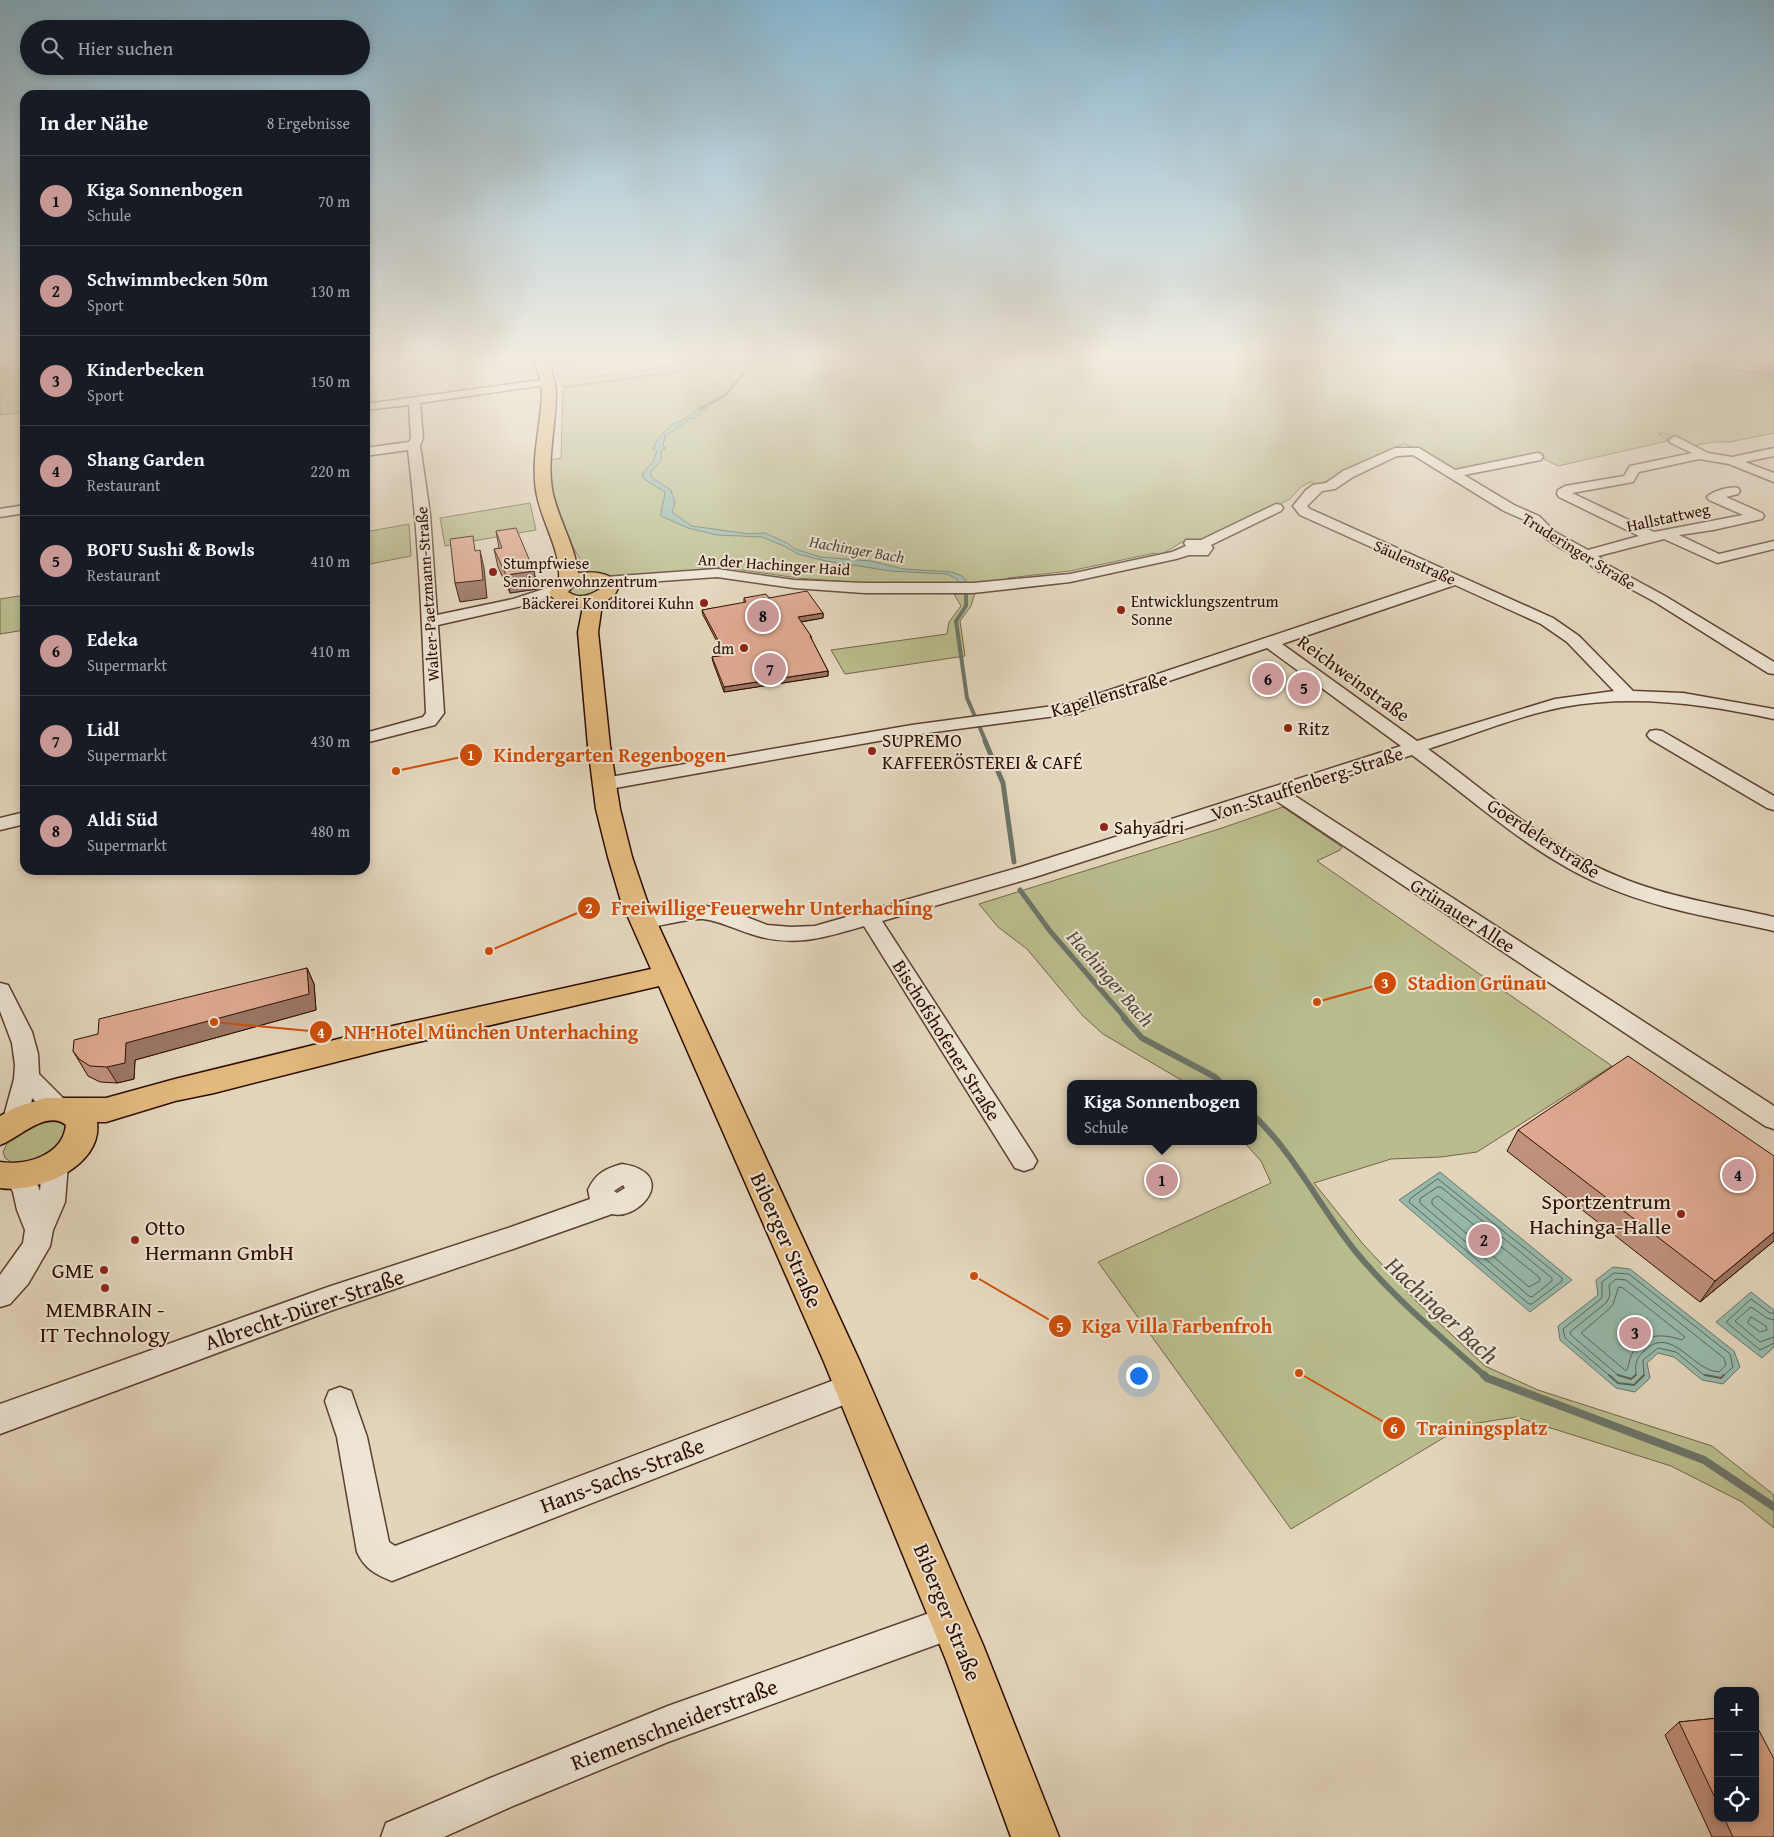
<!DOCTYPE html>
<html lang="de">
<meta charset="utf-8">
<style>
body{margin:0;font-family:"Gentium Book Plus",serif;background:#242831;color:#f1f3f6}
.controls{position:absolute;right:15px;bottom:15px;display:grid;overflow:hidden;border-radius:10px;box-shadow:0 2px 8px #0003}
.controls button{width:45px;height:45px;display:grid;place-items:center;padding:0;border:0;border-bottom:1px solid #363941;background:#171b24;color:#f1f3f6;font:25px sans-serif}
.you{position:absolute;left:1138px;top:1375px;width:18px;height:18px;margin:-12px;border:4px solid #fff;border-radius:50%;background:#1a73e8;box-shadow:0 0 0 8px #1a73e833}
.badge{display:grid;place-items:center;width:32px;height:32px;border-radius:50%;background:#c59692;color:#111;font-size:16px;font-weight:700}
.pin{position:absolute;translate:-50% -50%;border:2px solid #fff;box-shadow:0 1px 5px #0006}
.popup{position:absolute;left:1067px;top:1080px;width:190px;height:65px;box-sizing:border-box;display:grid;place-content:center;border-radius:10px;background:#171b24;filter:drop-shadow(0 1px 4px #0005);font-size:16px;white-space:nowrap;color:#9ea1a6}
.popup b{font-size:19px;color:#f1f3f6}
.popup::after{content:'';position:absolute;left:50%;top:100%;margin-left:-10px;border:10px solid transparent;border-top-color:#171b24}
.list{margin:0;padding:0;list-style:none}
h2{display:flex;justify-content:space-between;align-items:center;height:65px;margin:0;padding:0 20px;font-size:21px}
h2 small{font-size:16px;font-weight:400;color:#9ea1a6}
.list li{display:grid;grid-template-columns:32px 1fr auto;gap:15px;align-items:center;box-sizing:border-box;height:90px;padding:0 20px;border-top:1px solid #363941}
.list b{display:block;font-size:19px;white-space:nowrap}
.list p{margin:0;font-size:16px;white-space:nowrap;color:#9ea1a6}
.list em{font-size:16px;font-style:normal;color:#9ea1a6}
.icon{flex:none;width:28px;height:28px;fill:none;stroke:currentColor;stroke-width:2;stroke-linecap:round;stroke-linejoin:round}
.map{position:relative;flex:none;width:1774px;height:1837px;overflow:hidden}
.search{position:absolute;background:#171b24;box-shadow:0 2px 8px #0003;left:20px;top:20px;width:350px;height:55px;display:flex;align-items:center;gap:12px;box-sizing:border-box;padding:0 18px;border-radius:28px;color:#9ea1a6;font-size:19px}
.panel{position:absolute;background:#171b24;box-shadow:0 2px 8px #0003;left:20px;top:90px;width:350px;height:785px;border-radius:15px}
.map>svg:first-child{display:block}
</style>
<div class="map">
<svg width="1774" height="1837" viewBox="0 0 1774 1837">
<rect width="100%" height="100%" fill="#e3d5bc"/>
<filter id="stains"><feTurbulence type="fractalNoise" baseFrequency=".004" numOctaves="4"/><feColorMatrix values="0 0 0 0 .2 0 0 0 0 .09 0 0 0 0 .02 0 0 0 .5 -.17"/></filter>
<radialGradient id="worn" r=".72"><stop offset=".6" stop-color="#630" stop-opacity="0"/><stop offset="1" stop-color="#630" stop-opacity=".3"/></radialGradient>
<path fill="#b9bc8d" stroke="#746447" d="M0,360H25V412L0,415Z
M552,360H572L587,378L709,360H746L744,362L562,387Z
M759,360H1659L1774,376V433L1729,442H1714L1693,446L1662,433L1658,434L1672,440L1558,466L1536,455L1453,471L1422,451L1403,444L1318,485L1310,482L1301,487L1290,499L1204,541L1182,542L1159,556L1155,553L1070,571L1008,578L1010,582L874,584L798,578L721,567L618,579L590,573C565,541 550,501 550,460L561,458L563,388L757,362Z
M530,503L536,530L445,546L440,518Z
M409,524L411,556L365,565V532Z
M574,583H600L602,591L581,598L566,594Z
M975,593L971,606L960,621L965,656L845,674L831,650L947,634L949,622L961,606L954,594Z
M25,595V630L0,634V599Z
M1283,807L1342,847L1340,850L1317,861L1612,1066L1477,1152L1441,1157L1391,1159L1314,1183L1363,1244L1418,1303L1485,1366L1538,1390L1712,1446L1774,1495V1528L1742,1502L1671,1466L1516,1417L1465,1425L1291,1529L1098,1262L1271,1183L1261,1161L1243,1141H1253V1084H1188L1103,1034L1083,1016L1027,949L998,927L979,904L1219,829Z
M48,1118L64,1122L68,1127L69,1133L51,1155L19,1164L11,1162L5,1158L3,1152L10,1137Z"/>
<path fill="#96b9ab" stroke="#6c7467" d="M702,406L708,407L694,419L689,418C685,427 672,430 665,436L663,446L666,448L661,451V461L650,473L652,478L671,490L675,503L672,512L692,526L749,534L765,533L787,543L795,549L820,557L871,561L903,569L952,572L962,576L966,580L965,584H959L957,579L947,574L891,571L826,561L798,554L784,546L762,537L717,535L688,528L661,516C660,508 665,500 665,492L644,479L642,474L653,462L657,451L653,449L659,437L673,424L685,419Z
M1440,1172L1572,1280L1530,1312L1399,1200Z
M1613,1267L1630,1269L1734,1351L1740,1367L1723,1384L1702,1380L1674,1357L1658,1353L1647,1363L1650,1378L1635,1392L1616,1388L1560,1340L1558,1326L1598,1295L1596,1280Z
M1751,1292L1774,1310V1347L1762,1358L1716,1322Z"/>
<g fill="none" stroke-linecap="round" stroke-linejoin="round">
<path stroke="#626356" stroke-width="1" d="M1438,1179L1562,1278V1281L1532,1304H1529L1409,1202L1410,1199Z
M1438,1187H1441L1552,1278V1281L1532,1297L1529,1296L1420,1203V1199Z
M1438,1196L1539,1277L1540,1281L1529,1287L1432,1204V1200Z
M1619,1287L1623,1288L1685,1337L1682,1340C1662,1333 1640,1333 1631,1356C1629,1361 1629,1367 1626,1371L1581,1333L1609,1309L1613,1304Z
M1774,1313H1770L1751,1299L1726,1322L1760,1350L1774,1343
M1751,1317L1766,1326L1767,1330L1760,1332L1748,1323Z
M1774,1320L1767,1318L1751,1307L1735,1321L1760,1342L1774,1337
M1610,1376L1565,1338L1563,1329L1602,1298V1282L1614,1273L1629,1274L1730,1354L1733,1367L1723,1376
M1619,1376L1571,1335L1570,1332L1607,1302L1610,1295L1609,1285L1616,1279L1626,1280L1724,1358L1726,1365L1719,1372C1715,1371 1711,1371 1708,1369C1687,1360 1668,1327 1644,1351C1636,1359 1635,1363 1636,1375L1634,1376
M1644,1376L1643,1360L1658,1348L1676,1352L1704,1375L1712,1376"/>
<path stroke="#626356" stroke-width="2" d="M1609,1375L1618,1383L1634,1385L1644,1375
M1618,1375L1631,1379L1636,1375
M1705,1375L1721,1378L1724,1375"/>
<path stroke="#6c7467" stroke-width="3" d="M700,409L724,396L756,360"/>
<path stroke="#6c7467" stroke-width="4" d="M966,595V606L956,621L967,698L986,742"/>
<path stroke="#6c7467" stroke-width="5" d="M985,741L1003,783L1014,862
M1020,890L1050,931L1126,1019"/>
<path stroke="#6c7467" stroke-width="6" d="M1124,1018L1142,1038L1215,1077L1222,1084
M1253,1115C1295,1154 1320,1208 1356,1252C1394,1298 1441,1337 1485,1376"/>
<path stroke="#6c7467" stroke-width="8" d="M1484,1375L1487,1378L1704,1460L1774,1507"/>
<defs>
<path id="minor" d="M548,379L554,382L552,384L420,403L423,438L420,445L430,514L437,615L513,599L559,584L564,586L567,589L564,592L522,606L438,625L444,713L435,725L365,743V733L423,717L426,713C422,625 419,538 408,450L365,456V448L409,442L411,438L409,405L365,410V404Z
M1675,436L1708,453L1732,457L1774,448V456L1745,462L1774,473V482L1729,464L1699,459L1639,472L1633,482L1572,493L1654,532L1743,515L1709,500L1707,497C1713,491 1729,486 1738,488L1740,491L1738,494L1726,497L1762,513L1764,516L1762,519L1713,530L1679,535L1719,554L1774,541V549L1717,563L1664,539L1598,556L1608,565L1665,596L1774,662V674L1768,673L1655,602L1598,571L1582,558L1562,549L1545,538L1529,522L1504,511L1413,455L1397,456L1353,477L1335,489L1322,491L1307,506L1310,509L1553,618L1579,636L1633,691L1683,693L1774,709V719C1704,704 1634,694 1563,707C1517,716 1472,735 1428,749C1489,793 1547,847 1617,876C1666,897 1722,905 1774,917V931C1717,918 1656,909 1602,885C1533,856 1472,799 1412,755L1292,794L1774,1106V1129L1765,1126L1275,800L1035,877L882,921L1033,1154L1037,1161L1033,1168L1024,1171L1015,1168L864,926C823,938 793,948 751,934C734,929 720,921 703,919C682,918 652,931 634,926L631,921L634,916L642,914L678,907L705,906L731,911L767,925L791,927L815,926L1021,867L1401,746L1267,648L1071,714L912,735L604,790L597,788L595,784L597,780L604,778L912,725L1068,704L1442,579L1300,515L1293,506L1306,490L1313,485L1326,483L1343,471L1395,448H1419L1455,470L1537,453L1541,454L1543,457L1541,460L1464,475L1514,505L1539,516L1555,532L1588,550L1639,536L1559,497L1557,494L1558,490L1565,486L1624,476L1630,466L1692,453L1671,443L1669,440ZM1455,585L1541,624L1567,642L1614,691L1555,699L1417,741L1282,644Z
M1276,504L1281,505L1283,508L1281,511L1211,545L1213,548L1208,555H1189L1176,559L1070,582L973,593H864L794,588L717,577L605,585L600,584L598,581L600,578L605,577L717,569L794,580L864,583H973L1070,574L1172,552L1186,546L1184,543L1186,540H1201Z
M25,505V513L0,517V509Z
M1656,730L1662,731L1774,796V810L1767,808L1650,739L1647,735L1650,731Z
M25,812V824L0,830V818Z
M0,983L8,985L32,1032L38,1054L39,1074L67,1102L70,1109L67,1116C49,1121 44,1110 32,1098L29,1121L25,1128L16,1131L7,1128L3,1121L5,1112L14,1079L15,1065L12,1043L0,1011Z
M55,1154L64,1157L68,1164L65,1202L53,1230L50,1246L28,1284L10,1304L0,1307V1275L23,1243L25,1230L17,1210L13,1192L4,1177L8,1170C25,1164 35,1176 40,1191L42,1164L46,1157Z
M622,1164C628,1165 635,1166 641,1170C669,1185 636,1220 612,1214L513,1249L330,1311L0,1434V1404L328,1287L511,1227L590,1199L588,1190C596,1173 605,1169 622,1164ZM623,1185L625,1188L617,1193L614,1191Z
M853,1373L864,1377L868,1387L864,1397L392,1581C375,1574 365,1569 357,1552L337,1437L325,1401L329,1391L340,1387L351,1391L367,1437L389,1542L395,1546Z
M952,1605L964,1610L969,1622L964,1634L952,1639L668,1742L513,1806L444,1837H381L386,1823L488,1779L668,1706Z"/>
<path id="major" d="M534,360H548C551,371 556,382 556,393C556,426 547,457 552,489C557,518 575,544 578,573C591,572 609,571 618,584C618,596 610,597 602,604L598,632L610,746L620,809L632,857L647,901L860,1362L983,1645L1059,1837H1011L946,1660L824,1362L659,986L379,1051L214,1093L175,1101L106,1122H97C103,1167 36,1194 0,1188V1162C27,1166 63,1155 66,1125C46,1109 18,1139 0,1145V1116L14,1108L45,1098H106L175,1079L379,1029L651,969L621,901L608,857L596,809L588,746L578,632L583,607C569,608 557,605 549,593L553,585L559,579C561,548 540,520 536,490C531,457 541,426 542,394C542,382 538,371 534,360ZM586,584L600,586V589C590,596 578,599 568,592L573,586Z"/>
<path id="highway" d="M1689,360H1729L1774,366V374L1696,364Z"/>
</defs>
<use href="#minor" stroke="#5b3f30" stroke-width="3"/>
<use href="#major" stroke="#2e0d01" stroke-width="3"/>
<use href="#highway" stroke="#2e0d01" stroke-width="2"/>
<use href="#minor" fill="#ede4d3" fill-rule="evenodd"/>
<use href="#major" fill="#e2ba7e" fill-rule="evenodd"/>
<use href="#highway" fill="#e2ba7e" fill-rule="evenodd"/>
</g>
<path fill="#c0917d" stroke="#2e0d01" d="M496,531L534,571L537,589L510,593L498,567L494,549L499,548Z
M744,598H769L823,613V618L801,622L811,636L812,640L828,671V676L724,692L713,662L712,657L724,655L703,615L702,610L744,603Z
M307,968L314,984L316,1010L135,1060L134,1079L117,1083L100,1082L88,1076L73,1051L98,1034Z
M1518,1130L1774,1241L1700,1302L1507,1151Z
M1718,1718V1818H1755L1774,1837H1712L1665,1735L1679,1722Z"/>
<path fill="#9c7666" stroke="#2e0d01" d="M410,360H437L410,363Z
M480,550L484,568L487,598L460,602L455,583Z
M534,571L537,589L510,593L506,575Z
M823,613V618L799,622L798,617Z
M828,671V676L724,692V687Z
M307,968L314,984L316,1010L135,1060L134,1079L117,1083L107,1067L126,1043Z
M1774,1232V1241L1700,1302L1715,1281Z"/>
<path fill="#dfa991" stroke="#2e0d01" d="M516,528L534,571L506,575L494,549L502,548L496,531Z
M473,536L475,551L480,550L483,580L455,583L450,539Z
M807,591L823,613L798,617L811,636H810L828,671L724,687L712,657L726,655L702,610L746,602L744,598L766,594L769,598Z
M307,968L309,994L126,1043L125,1063L107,1067L90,1066L79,1059L73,1051L74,1040L98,1034L99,1019Z
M1628,1056L1774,1156V1232L1715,1281L1518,1130Z
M1718,1718V1804L1679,1722Z
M1755,1723L1774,1759V1837H1733L1724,1818H1755Z"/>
<linearGradient id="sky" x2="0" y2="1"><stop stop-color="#87b6d0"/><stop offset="0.58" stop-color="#f2ece1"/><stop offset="1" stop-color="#f2ece1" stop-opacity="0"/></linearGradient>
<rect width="1774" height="617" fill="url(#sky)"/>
<g fill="#8f2418" stroke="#ede4d3" stroke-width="2">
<circle cx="493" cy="572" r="5"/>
<circle cx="704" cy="603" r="5"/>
<circle cx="1121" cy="610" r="5"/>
<circle cx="744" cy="648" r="5"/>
<circle cx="1288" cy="728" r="5"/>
<circle cx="872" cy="751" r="5"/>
<circle cx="1104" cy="827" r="5"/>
<circle cx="1681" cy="1214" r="5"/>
<circle cx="135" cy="1240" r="5"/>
<circle cx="104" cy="1270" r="5"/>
<circle cx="105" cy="1288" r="5"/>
</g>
<g text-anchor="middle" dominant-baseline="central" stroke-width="4" stroke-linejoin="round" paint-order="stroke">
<g font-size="16" fill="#2e0d01" stroke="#ede4d3">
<text transform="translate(1668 517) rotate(-12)">Hallstattweg</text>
<text transform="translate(1579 551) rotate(32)">Truderinger Straße</text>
<text transform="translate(1415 562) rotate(24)">Säulenstraße</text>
<text transform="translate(774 564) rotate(4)">An der Hachinger Haid</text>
<text transform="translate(427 594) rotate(-94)">Walter-Paetzmann-Straße</text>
</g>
<g font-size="16" font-style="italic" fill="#52493c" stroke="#ede4d3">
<text transform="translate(857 549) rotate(10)">Hachinger Bach</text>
</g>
<g font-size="16" fill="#2e0d01" stroke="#ede4d3" text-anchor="start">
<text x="503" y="563">Stumpfwiese<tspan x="503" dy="18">Seniorenwohnzentrum</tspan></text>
<text x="1131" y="601">Entwicklungszentrum<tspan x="1131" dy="18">Sonne</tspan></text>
<text x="694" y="603" text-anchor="end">Bäckerei Konditorei Kuhn</text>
<text x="734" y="648" text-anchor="end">dm</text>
</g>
<g font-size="19" fill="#2e0d01" stroke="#ede4d3">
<text transform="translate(1354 678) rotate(36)">Reichweinstraße</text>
<text transform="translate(1109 694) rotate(-16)">Kapellenstraße</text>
<text transform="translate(1307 783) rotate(-18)">Von-Stauffenberg-Straße</text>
<text transform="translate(1544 838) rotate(33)">Goerdelerstraße</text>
<text transform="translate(1463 915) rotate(33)">Grünauer Allee</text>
<text transform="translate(947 1040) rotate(58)">Bischofshofener Straße</text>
</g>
<g font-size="19" fill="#2e0d01" stroke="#ede4d3" text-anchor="start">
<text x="1298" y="728">Ritz</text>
<text x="882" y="740">SUPREMO<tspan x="882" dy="22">KAFFEERÖSTEREI &amp; CAFÉ</tspan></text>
<text x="1114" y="827">Sahyadri</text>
</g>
<g font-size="20" font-style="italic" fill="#52493c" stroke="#ede4d3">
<text transform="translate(1111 978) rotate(49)">Hachinger Bach</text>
</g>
<g font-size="22" fill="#2e0d01" stroke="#ede4d3" text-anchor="end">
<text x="1671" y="1201">Sportzentrum<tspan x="1671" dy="25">Hachinga-Halle</tspan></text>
<text x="145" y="1227" text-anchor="start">Otto<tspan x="145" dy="25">Hermann GmbH</tspan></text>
<text x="94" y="1270">GME</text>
<text x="105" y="1309" text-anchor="middle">MEMBRAIN -<tspan x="105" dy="25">IT Technology</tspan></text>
</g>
<g font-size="22" fill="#2e0d01" stroke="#ede4d3">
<text transform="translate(787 1240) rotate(66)">Biberger Straße</text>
<text transform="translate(304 1309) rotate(-19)">Albrecht-Dürer-Straße</text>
<text transform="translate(622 1475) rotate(-21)">Hans-Sachs-Straße</text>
<text transform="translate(948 1612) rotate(68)">Biberger Straße</text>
<text transform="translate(674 1724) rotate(-21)">Riemenschneiderstraße</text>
</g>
<g font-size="24" font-style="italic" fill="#52493c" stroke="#ede4d3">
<text transform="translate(1442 1310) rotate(43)">Hachinger Bach</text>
</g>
</g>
<path fill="none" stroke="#cc4e0a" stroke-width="2" d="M396 771L471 755M489 951L589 908M1317 1002L1385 983M214 1022L321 1032M974 1276L1060 1326M1299 1373L1394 1428"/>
<g fill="#cc4e0a" stroke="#ede4d3" stroke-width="2">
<circle cx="396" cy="771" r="5"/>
<circle cx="489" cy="951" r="5"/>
<circle cx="1317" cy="1002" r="5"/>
<circle cx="214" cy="1022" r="5"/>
<circle cx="974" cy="1276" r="5"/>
<circle cx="1299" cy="1373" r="5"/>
<circle cx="471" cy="755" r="12"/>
<circle cx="589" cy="908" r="12"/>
<circle cx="1385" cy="983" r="12"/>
<circle cx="321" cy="1032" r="12"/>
<circle cx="1060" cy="1326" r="12"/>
<circle cx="1394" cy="1428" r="12"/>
</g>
<g font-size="15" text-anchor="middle" font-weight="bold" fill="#fff">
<text x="471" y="760">1</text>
<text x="589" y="913">2</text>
<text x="1385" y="988">3</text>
<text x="321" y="1038">4</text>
<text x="1060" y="1332">5</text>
<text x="1394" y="1433">6</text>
</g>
<g font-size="20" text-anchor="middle" font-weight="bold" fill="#cc4e0a" stroke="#ede4d3" stroke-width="4" stroke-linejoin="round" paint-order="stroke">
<text x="610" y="762">Kindergarten Regenbogen</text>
<text x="772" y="915">Freiwillige Feuerwehr Unterhaching</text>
<text x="1477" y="990">Stadion Grünau</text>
<text x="491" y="1039">NH Hotel München Unterhaching</text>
<text x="1177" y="1333">Kiga Villa Farbenfroh</text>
<text x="1482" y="1435">Trainingsplatz</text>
</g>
<rect width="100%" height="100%" filter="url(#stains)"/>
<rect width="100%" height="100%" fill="url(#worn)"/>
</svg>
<div class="controls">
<button>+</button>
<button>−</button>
<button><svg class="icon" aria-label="locate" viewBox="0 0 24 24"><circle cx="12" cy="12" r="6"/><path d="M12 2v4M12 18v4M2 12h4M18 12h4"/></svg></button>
</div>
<div class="you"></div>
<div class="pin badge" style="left:1162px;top:1180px">1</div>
<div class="popup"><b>Kiga Sonnenbogen</b>Schule</div>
<div class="pin badge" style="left:1484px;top:1240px">2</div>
<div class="pin badge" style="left:1635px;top:1333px">3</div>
<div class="pin badge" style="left:1738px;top:1175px">4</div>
<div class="pin badge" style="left:1304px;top:688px">5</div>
<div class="pin badge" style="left:1268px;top:679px">6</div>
<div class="pin badge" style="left:770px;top:669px">7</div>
<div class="pin badge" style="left:763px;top:616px">8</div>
<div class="search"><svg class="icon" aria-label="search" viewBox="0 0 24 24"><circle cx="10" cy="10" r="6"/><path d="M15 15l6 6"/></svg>Hier suchen</div>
<section class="panel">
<h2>In der Nähe<small>8 Ergebnisse</small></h2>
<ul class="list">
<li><span class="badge">1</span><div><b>Kiga Sonnenbogen</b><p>Schule</p></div><em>70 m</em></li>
<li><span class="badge">2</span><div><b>Schwimmbecken 50m</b><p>Sport</p></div><em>130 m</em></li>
<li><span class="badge">3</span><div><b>Kinderbecken</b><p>Sport</p></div><em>150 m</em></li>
<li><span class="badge">4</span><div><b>Shang Garden</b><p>Restaurant</p></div><em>220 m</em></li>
<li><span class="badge">5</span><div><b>BOFU Sushi &amp; Bowls</b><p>Restaurant</p></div><em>410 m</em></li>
<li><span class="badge">6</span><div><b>Edeka</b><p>Supermarkt</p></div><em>410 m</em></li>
<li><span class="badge">7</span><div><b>Lidl</b><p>Supermarkt</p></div><em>430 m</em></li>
<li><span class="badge">8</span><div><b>Aldi Süd</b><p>Supermarkt</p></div><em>480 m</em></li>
</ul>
</section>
</div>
